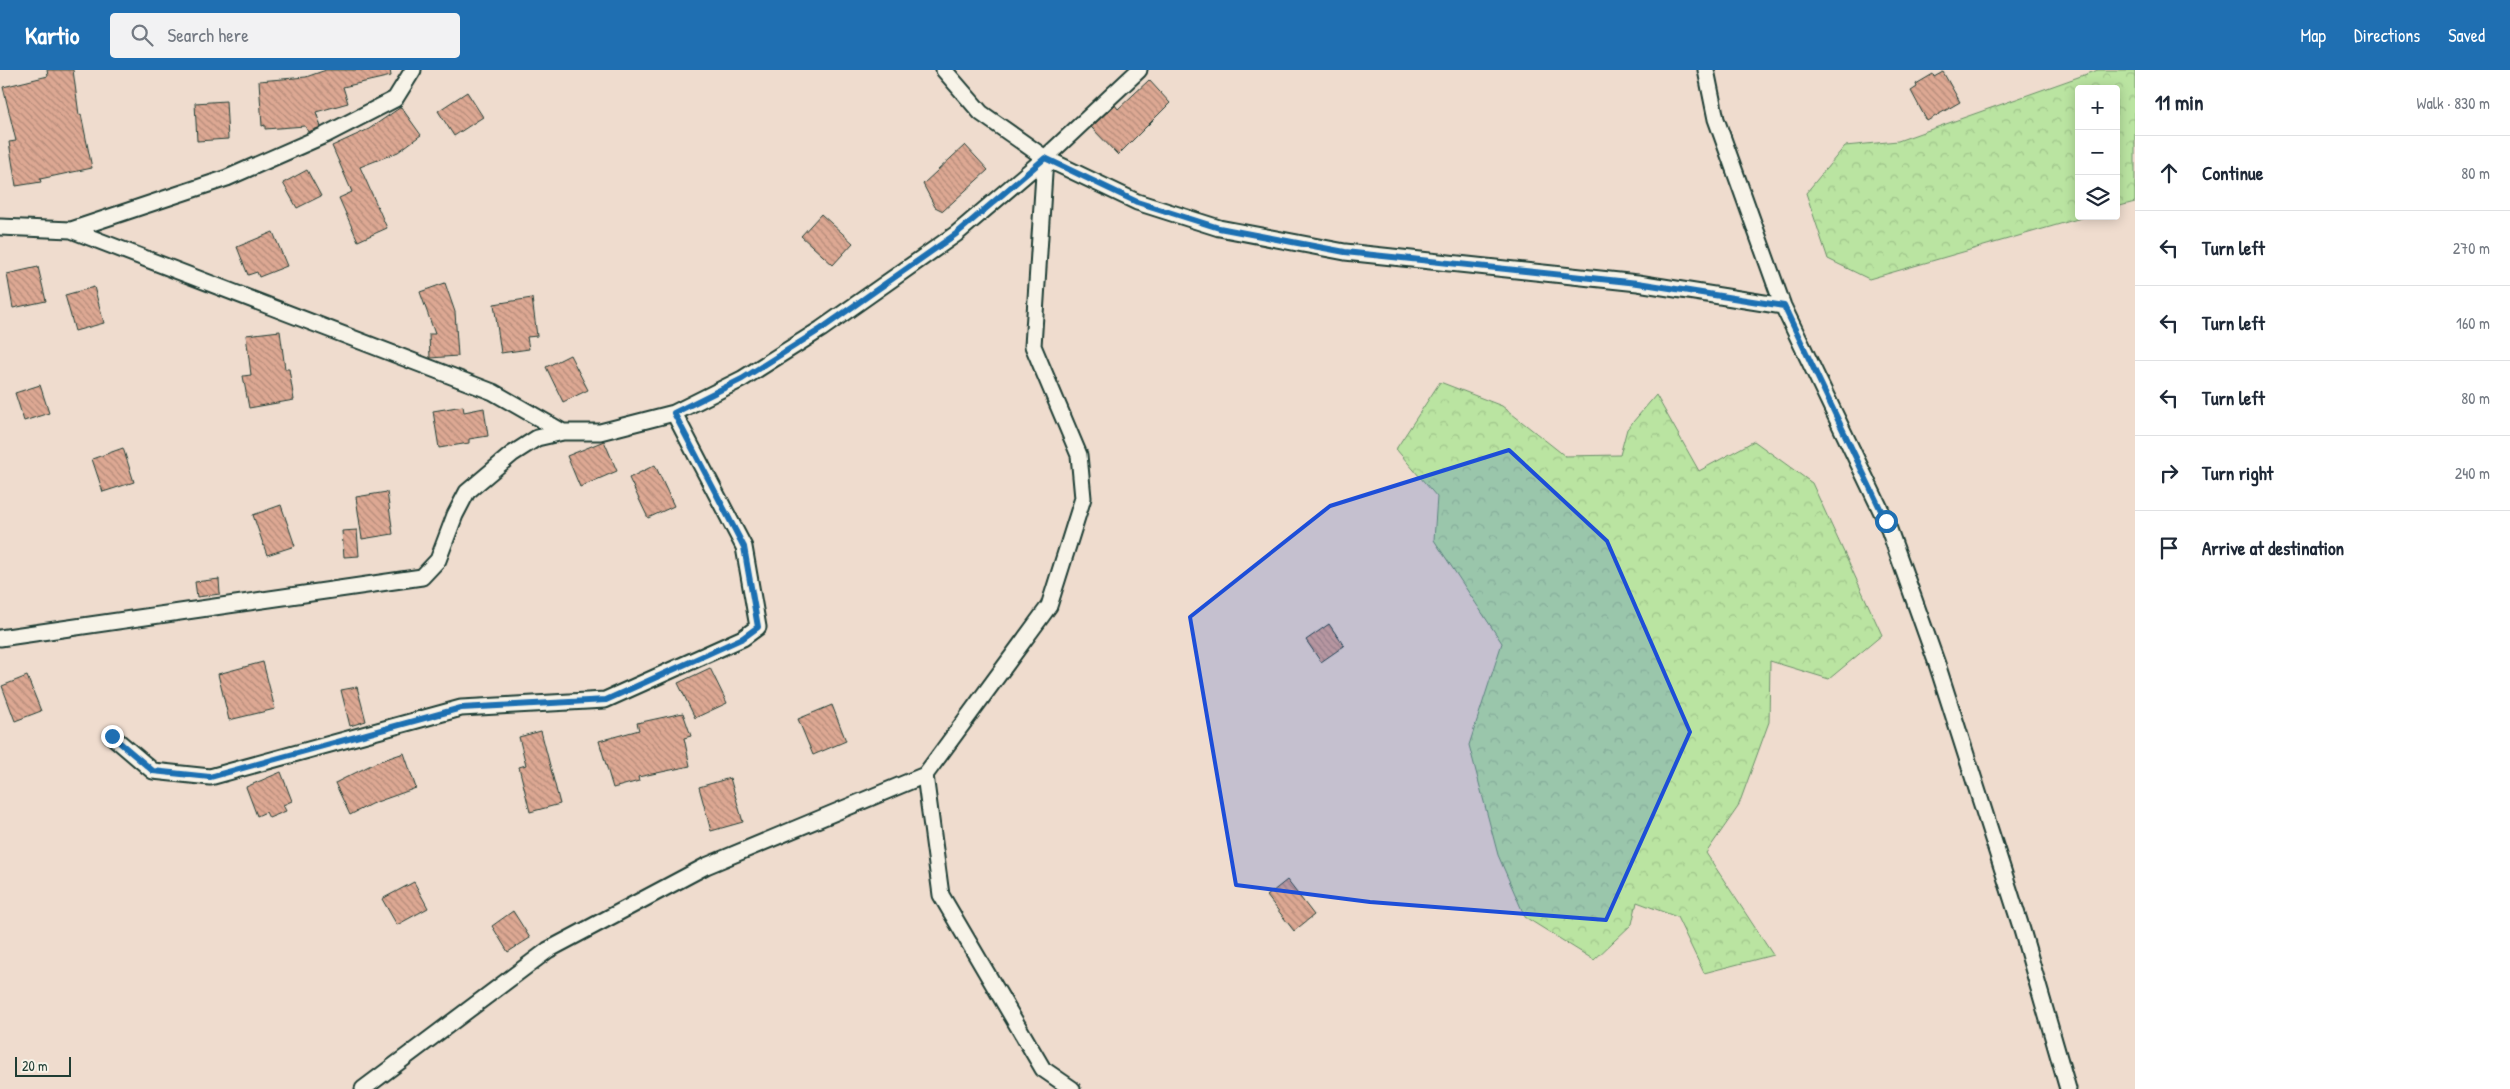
<!DOCTYPE html>
<meta charset="utf-8">
<style>
body{margin:0;font-family:"Patrick Hand",sans-serif;background:#f2f2f3;color:#1f2937}
.controls{position:absolute;right:15px;top:15px;display:grid;overflow:hidden;border-radius:5px;box-shadow:0 2px 12px #0003}
.controls button{width:45px;height:45px;display:grid;place-items:center;padding:0;border:0;border-bottom:1px solid #e0e1e3;background:#fff;color:#1f2937;font:25px sans-serif}
.scale{position:absolute;left:15px;bottom:12px;width:56px;box-sizing:border-box;padding-left:5px;border:2px solid #1f3d34;border-top:0;font-size:14px;line-height:18px;white-space:nowrap;color:#1f3d34;-webkit-text-stroke:4px #f7f3e8;paint-order:stroke}
.stop{position:absolute;width:15px;height:15px;margin:-11px;border:4px solid #1f6fb2;border-radius:50%;background:#fff}
.stop.end{background:#1f6fb2;border-color:#fff;box-shadow:0 1px 5px #0008}
.list{margin:0;padding:0;list-style:none}
h2{display:flex;justify-content:space-between;align-items:center;height:65px;margin:0;padding:0 20px;font-size:21px}
h2 small{font-size:16px;font-weight:400;color:#747a83}
.list li{display:grid;grid-template-columns:32px 1fr auto;gap:15px;align-items:center;box-sizing:border-box;height:75px;padding:0 20px;border-top:1px solid #e0e1e3}
.list b{display:block;font-size:19px;white-space:nowrap}
.list em{font-size:16px;font-style:normal;color:#747a83}
.icon{flex:none;width:28px;height:28px;fill:none;stroke:currentColor;stroke-width:2;stroke-linecap:round;stroke-linejoin:round}
.map{position:relative;flex:none;width:2135px;height:1019px;overflow:hidden}
header{display:flex;align-items:center;gap:30px;box-sizing:border-box;height:70px;padding:0 25px;background:#1f6fb2;color:#fff}
header strong{font-size:24px}
nav{display:flex;gap:28px;margin-inline-start:auto;font-size:18px}
.search{width:350px;height:45px;background:#f2f2f3;display:flex;align-items:center;gap:12px;box-sizing:border-box;padding:0 18px;border-radius:5px;color:#747a83;font-size:19px}
main{display:flex}
aside{flex:1;background:#fff}
.map>svg:first-child{display:block}
</style>
<header>
<strong>Kartio</strong>
<div class="search"><svg class="icon" aria-label="search" viewBox="0 0 24 24"><circle cx="10" cy="10" r="6"/><path d="M15 15l6 6"/></svg>Search here</div>
<nav><a>Map</a><a>Directions</a><a>Saved</a></nav>
</header>
<main>
<div class="map">
<svg width="2135" height="1019" viewBox="0 0 2135 1019">
<defs>
<pattern id="forest-crowns" width="20" height="18" patternUnits="userSpaceOnUse" patternTransform="scale(1.25)"><rect width="20" height="18" fill="#bae4a1"/><path d="M2 6a3 3 0 1 1 6 0M12 15a3 3 0 1 1 6 0" fill="none" stroke="#9fc48b"/></pattern>
<pattern id="building-back-hatch" width="6" height="6" patternUnits="userSpaceOnUse" patternTransform="scale(1.25)"><rect width="6" height="6" fill="#dda893"/><path d="M-1 5l2 2M0 0l6 6M5-1l2 2" fill="none" stroke="#b38a79"/></pattern>
</defs>
<rect width="100%" height="100%" fill="#efdcce"/>
<filter id="ink" filterUnits="userSpaceOnUse"><feTurbulence type="fractalNoise" baseFrequency=".02" numOctaves="2"/><feDisplacementMap in="SourceGraphic" scale="10" xChannelSelector="R" yChannelSelector="G"/><feConvolveMatrix kernelMatrix="1 2 1 2 8 2 1 2 1" color-interpolation-filters="sRGB"/></filter>
<g filter="url(#ink)">
<path fill="url(#forest-crowns)" stroke="#6c906a" d="M2098,0H2135V132L2116,137V19H2079V146H2088L1869,209L1828,189L1806,123L1845,76L1898,71Z
M1440,312L1502,336L1565,386L1620,385L1627,359L1656,325L1699,401L1754,371L1812,413L1882,565L1829,609L1770,591L1769,652L1738,737L1706,783L1773,885L1704,903L1677,847L1637,832L1632,854L1594,890L1525,847L1498,785L1469,675L1502,573L1434,470L1437,427L1396,379Z"/>
<path fill="url(#building-back-hatch)" stroke="#1f3d34" d="M47,0H73L79,45L81,44L92,98L40,109L41,112L16,116L9,72L16,71L3,17L48,6Z
M326,0H390L391,6L343,17L348,33L316,42L321,57L308,62L305,56L265,59V55L262,56L259,11L306,7Z
M1943,2L1960,32L1927,51L1911,21L1917,17L1916,14L1933,4L1934,7Z
M1149,10L1170,33L1118,85L1091,57L1115,35L1118,39Z
M467,22L483,47L454,66L438,41Z
M226,31L228,69L197,71L195,33Z
M401,37L421,65L398,82L360,97L387,158L358,171L339,128L352,122L332,76L369,59Z
M965,75L988,100L943,141L935,137L923,114Z
M307,100L321,126L297,138L283,113Z
M821,144L853,173L833,195L801,166Z
M273,162L287,196L259,207L257,202L248,205L237,177Z
M38,197L46,231L13,238L7,204Z
M445,213L455,242L458,286L430,288L429,264H435L420,222Z
M94,217L104,253L75,261L65,225Z
M532,228L537,266L527,267L529,279L501,283L494,234Z
M280,261L285,299H289L294,330L249,338L243,306L251,305L246,265Z
M570,285L588,320L563,332L546,297Z
M40,315L49,343L24,351L15,323Z
M463,336L464,342L484,338L488,366L469,369V373L439,378L433,341Z
M604,371L617,401L580,417L567,386Z
M123,378L134,412L103,422L92,389Z
M655,395L674,436L648,448L629,408Z
M387,422L393,464L362,469L356,427Z
M281,435L295,476L267,485L253,445Z
M357,460L359,486L344,487L342,461Z
M219,509L220,524L197,527L195,512Z
M1329,554L1344,576L1321,592L1306,570Z
M263,592L275,639L229,650L218,604Z
M710,598L727,633L695,648L678,613Z
M27,606L41,641L15,651L2,616Z
M357,617L366,651L350,656L341,620Z
M832,635L846,671L813,685L798,649Z
M683,643L691,666L684,668L690,696L638,707L639,711L613,718L599,671L639,660L637,653Z
M541,661L560,734L530,742L519,697L526,695L519,667Z
M404,683L416,718L371,734L350,745L335,713L377,692Z
M281,702L292,731L283,735L286,741L269,748L266,742L257,746L246,717Z
M730,708L743,752L711,761L699,717Z
M1287,810L1314,845L1294,861L1267,826Z
M414,812L428,838L397,855L382,829Z
M513,841L530,868L508,882L492,856Z"/>
<g fill="none" stroke-linecap="round" stroke-linejoin="round">
<defs>
<path id="minor" d="M944,0L981,43L1045,88L1137,132L1219,158L1345,182L1638,213L1783,236
M1706,0L1716,49L1783,236L1886,451L1937,594L2022,860L2068,1019
M0,157L71,160L493,322L563,362
M71,160L227,108L325,65L395,29L413,0
M0,568L422,507L438,490L455,445L467,422L512,384L537,368L563,362H600L674,343L742,309L821,259L956,164L1045,88L1139,0
M112,666L153,701L210,707L461,638L605,630L743,568L758,557L744,477L674,343
M925,705L941,825L1043,999L1072,1019
M363,1019L548,880L706,796L925,705L1049,536L1083,428L1079,385L1033,276L1045,88"/>
</defs>
<use href="#minor" stroke="#1f3d34" stroke-width="19"/>
<use href="#minor" stroke="#f7f3e8" stroke-width="15"/>
</g>
</g>
<g fill="none" stroke-linecap="round" stroke-linejoin="round" filter="url(#ink)">
<path stroke="#1f6fb2" stroke-width="6" d="M112,666L153,701L210,707L461,638L606,630L743,568L758,557L744,477L674,343L742,309L821,259L956,164L1045,88L1137,132L1219,158L1345,182L1638,213L1784,236L1886,451"/>
</g>
<path fill="#1d4ed8" fill-opacity="0.2" stroke="#1d4ed8" stroke-width="4" stroke-linejoin="round" d="M1509,380L1607,471L1690,662L1606,850L1370,832L1236,815L1190,547L1330,436Z"/>
</svg>
<div class="controls">
<button>+</button>
<button>−</button>
<button><svg class="icon" aria-label="layers" viewBox="0 0 24 24"><path d="M12 4l9 5-9 5-9-5zM3 14l9 5 9-5"/></svg></button>
</div>
<div class="scale">20 m</div>
<div class="stop" style="left:1886px;top:451px"></div>
<div class="stop end" style="left:112px;top:666px"></div>
</div>
<aside>
<h2>11 min<small>Walk · 830 m</small></h2>
<ul class="list">
<li><svg class="icon" aria-label="ahead" viewBox="0 0 24 24"><path d="M12 20V5M6 11l6-6 6 6"/></svg><div><b>Continue</b></div><em>80 m</em></li>
<li><svg class="icon" aria-label="left" viewBox="0 0 24 24"><path d="M17 20v-9H6M10 6l-5 5 5 5"/></svg><div><b>Turn left</b></div><em>270 m</em></li>
<li><svg class="icon" aria-label="left" viewBox="0 0 24 24"><path d="M17 20v-9H6M10 6l-5 5 5 5"/></svg><div><b>Turn left</b></div><em>160 m</em></li>
<li><svg class="icon" aria-label="left" viewBox="0 0 24 24"><path d="M17 20v-9H6M10 6l-5 5 5 5"/></svg><div><b>Turn left</b></div><em>80 m</em></li>
<li><svg class="icon" aria-label="right" viewBox="0 0 24 24"><path d="M7 20v-9h11M14 6l5 5-5 5"/></svg><div><b>Turn right</b></div><em>240 m</em></li>
<li><svg class="icon" aria-label="arrive" viewBox="0 0 24 24"><path d="M6 21V4h12l-3 4 3 4H6"/></svg><div><b>Arrive at destination</b></div></li>
</ul>
</aside>
</main>
